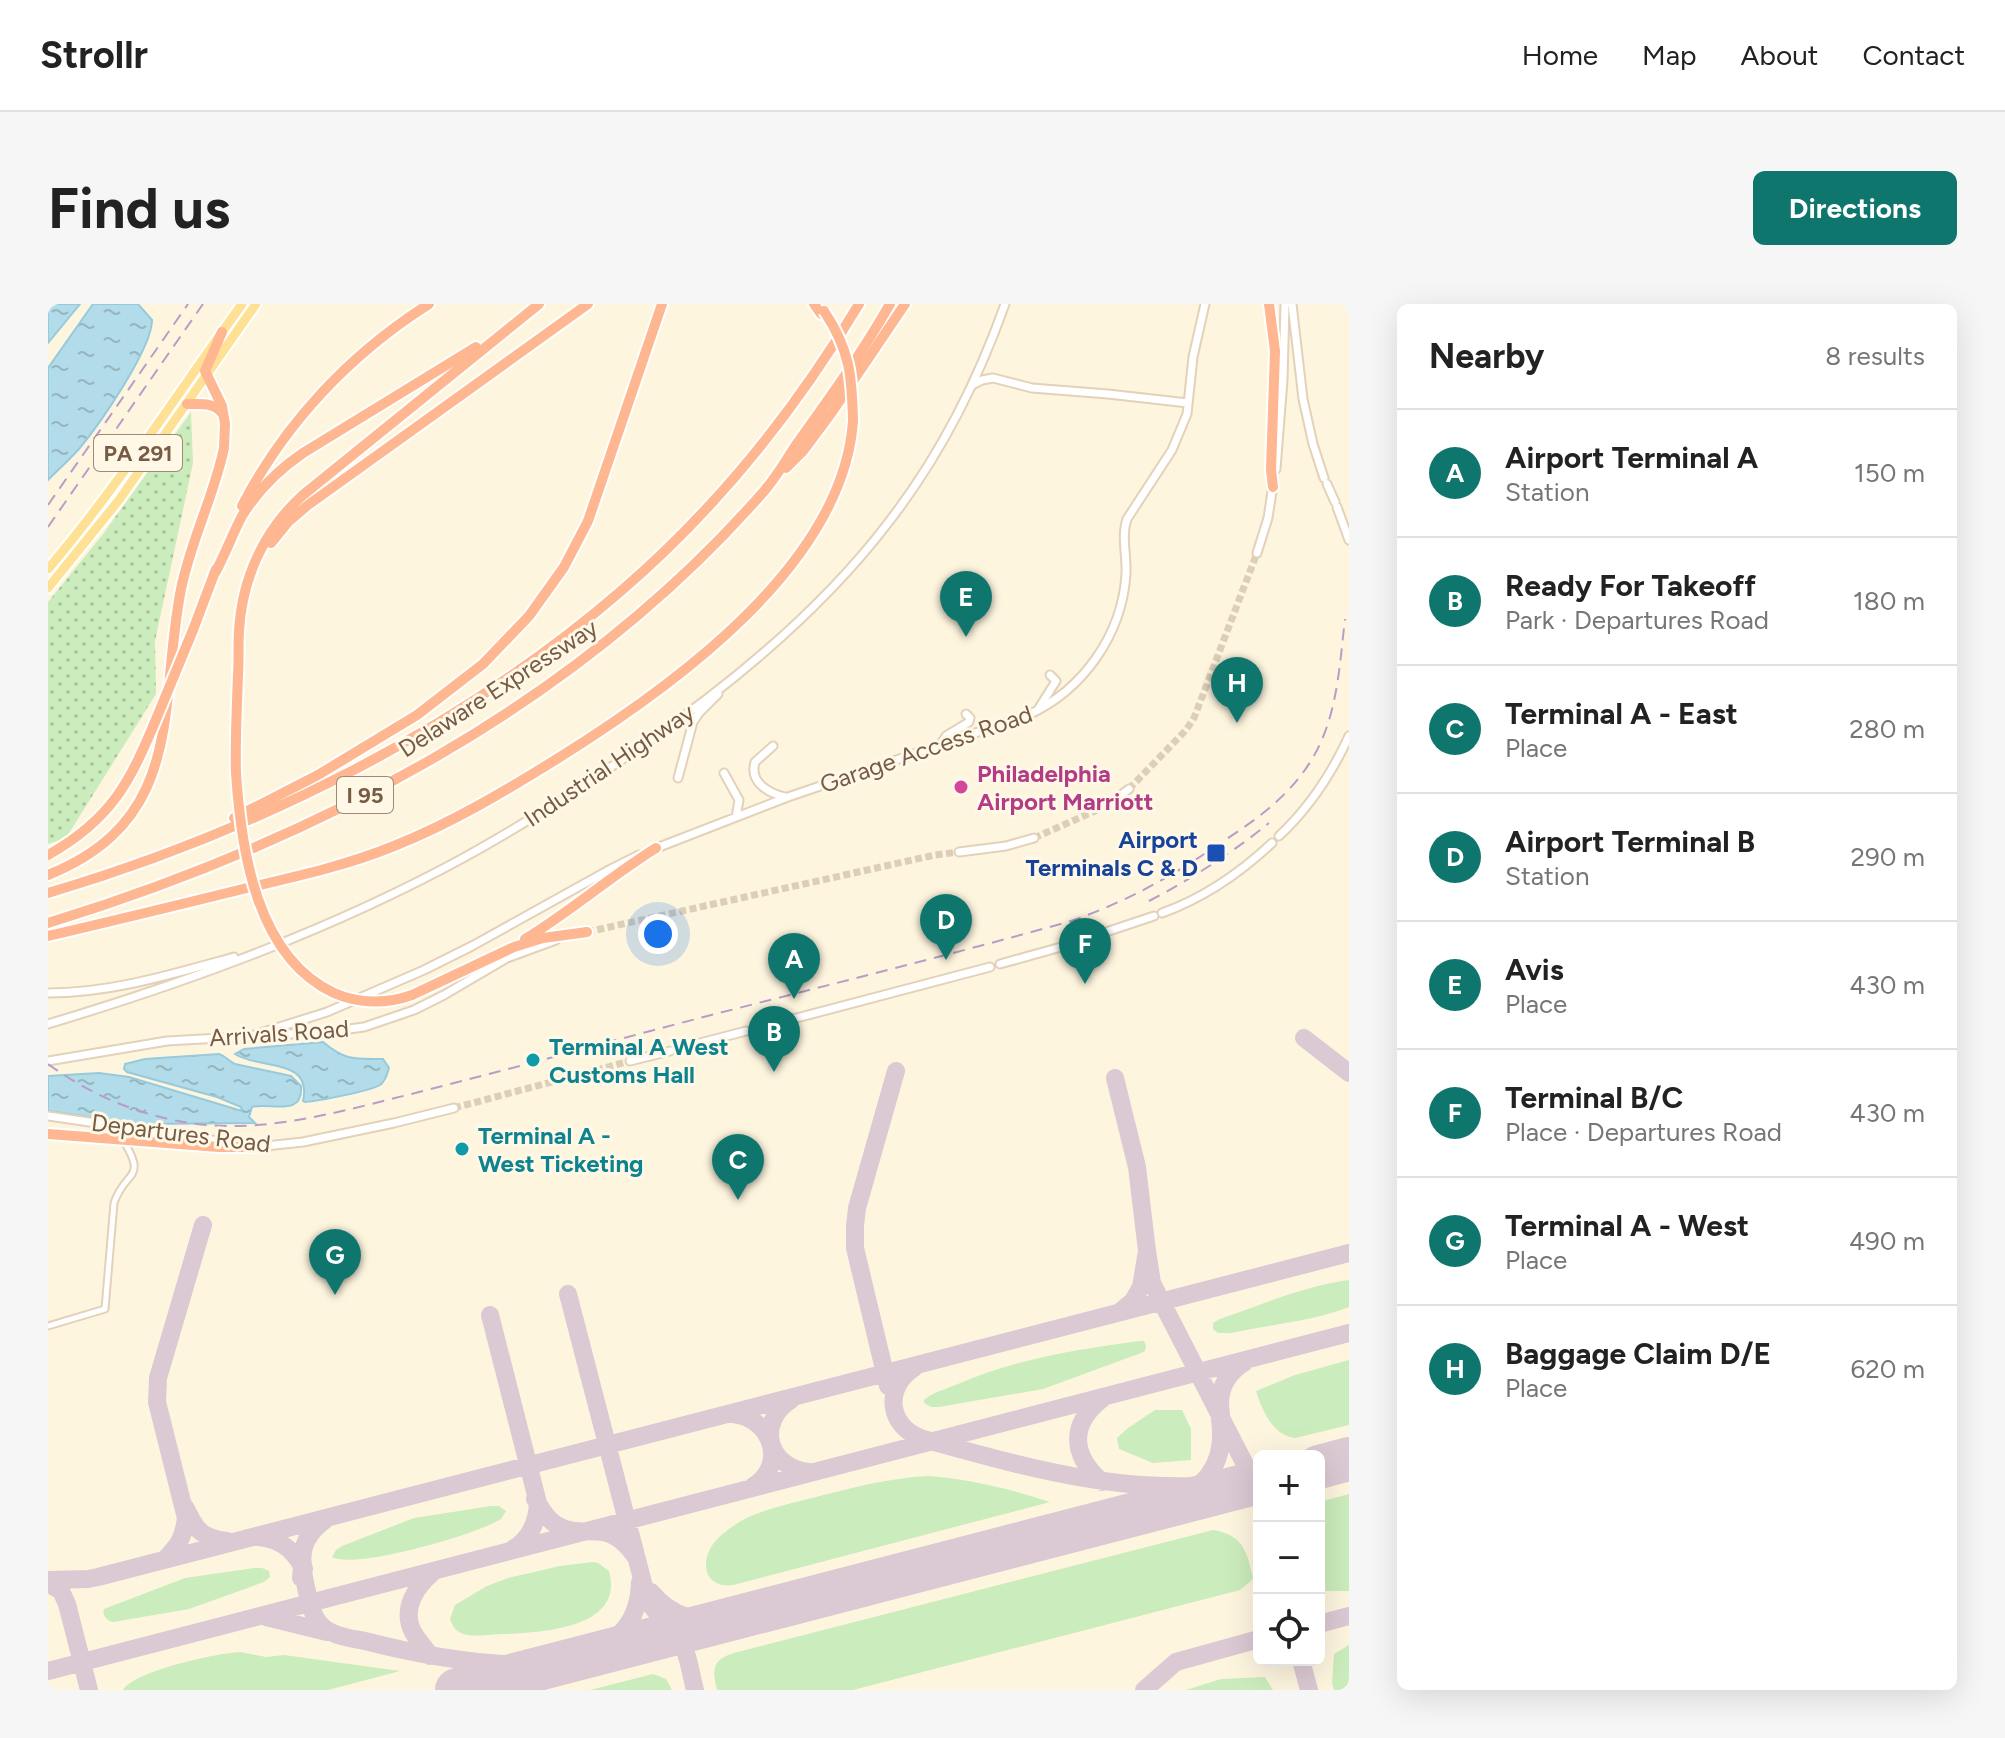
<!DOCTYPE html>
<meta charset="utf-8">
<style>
body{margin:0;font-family:Figtree,sans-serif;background:#f6f6f6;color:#222}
.controls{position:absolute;right:24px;bottom:24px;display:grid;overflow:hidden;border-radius:12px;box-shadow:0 8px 32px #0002}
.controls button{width:72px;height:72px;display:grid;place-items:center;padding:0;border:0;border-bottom:2px solid #e0e0e0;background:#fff;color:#222;font:40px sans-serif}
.you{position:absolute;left:610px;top:630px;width:28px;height:28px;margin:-20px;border:6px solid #fff;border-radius:50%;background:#1a73e8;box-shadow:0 0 0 12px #1a73e833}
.badge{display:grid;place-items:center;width:52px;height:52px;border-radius:50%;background:#0f766e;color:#fff;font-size:26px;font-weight:700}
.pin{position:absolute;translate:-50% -66px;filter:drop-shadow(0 2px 4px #0008)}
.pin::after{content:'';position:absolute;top:42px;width:28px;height:24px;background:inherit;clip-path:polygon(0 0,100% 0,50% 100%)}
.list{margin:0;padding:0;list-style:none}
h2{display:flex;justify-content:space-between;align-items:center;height:104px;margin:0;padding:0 32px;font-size:34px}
h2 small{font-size:26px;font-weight:400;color:#767676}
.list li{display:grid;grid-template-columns:52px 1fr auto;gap:24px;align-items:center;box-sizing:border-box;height:128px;padding:0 32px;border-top:2px solid #e0e0e0}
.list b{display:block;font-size:30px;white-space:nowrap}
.list p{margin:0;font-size:26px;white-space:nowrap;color:#767676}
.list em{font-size:26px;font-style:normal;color:#767676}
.icon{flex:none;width:44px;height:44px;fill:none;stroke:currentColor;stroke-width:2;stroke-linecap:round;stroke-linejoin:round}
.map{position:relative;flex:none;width:1301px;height:1386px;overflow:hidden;border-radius:12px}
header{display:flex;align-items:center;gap:48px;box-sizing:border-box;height:112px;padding:0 40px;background:#fff;border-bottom:2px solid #e0e0e0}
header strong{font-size:38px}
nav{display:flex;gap:44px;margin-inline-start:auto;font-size:28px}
.intro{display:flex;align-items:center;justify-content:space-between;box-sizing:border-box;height:192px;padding:0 48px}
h1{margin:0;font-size:56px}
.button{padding:20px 36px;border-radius:12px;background:#0f766e;color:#fff;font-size:28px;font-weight:700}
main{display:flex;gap:48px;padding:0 48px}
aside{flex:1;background:#fff;border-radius:12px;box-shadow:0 8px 32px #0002}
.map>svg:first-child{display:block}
</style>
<header>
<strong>Strollr</strong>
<nav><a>Home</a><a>Map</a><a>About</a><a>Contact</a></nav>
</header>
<div class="intro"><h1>Find us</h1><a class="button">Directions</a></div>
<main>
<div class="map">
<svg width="1301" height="1386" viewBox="0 0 1301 1386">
<defs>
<pattern id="park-dots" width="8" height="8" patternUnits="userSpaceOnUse" patternTransform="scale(2)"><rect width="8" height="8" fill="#cbecbc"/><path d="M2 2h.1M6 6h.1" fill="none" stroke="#a9c29b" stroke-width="1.8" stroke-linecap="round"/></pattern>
<pattern id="water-ripples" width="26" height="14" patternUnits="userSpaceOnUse" patternTransform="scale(2)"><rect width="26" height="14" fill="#b2dce9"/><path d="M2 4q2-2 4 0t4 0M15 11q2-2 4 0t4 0" fill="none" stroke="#95b5bf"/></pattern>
</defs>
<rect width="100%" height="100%" fill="#fef5df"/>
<path fill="#cbecbc" d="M1301,976V1003C1262,1018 1223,1020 1183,1029H1170L1165,1025V1019L1172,1015C1215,1000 1256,982 1301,976Z
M1092,1037H1096L1098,1042L1097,1047L1093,1049L995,1085L891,1103H883L876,1099V1096C885,1088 898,1085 910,1080C972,1054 1026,1046 1092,1037Z
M1301,1056V1121L1247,1134C1225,1132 1214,1106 1208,1087L1247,1071Z
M1107,1106H1134L1143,1125V1156L1105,1159L1071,1145L1069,1134L1080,1124Z
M880,1172C922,1175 962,1185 1002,1198L685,1281C658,1285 651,1260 665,1240C672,1231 683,1223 693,1217C715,1205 741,1200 764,1194C803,1184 840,1174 880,1172Z
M1301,1190V1287H1273L1271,1286V1198Z
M443,1202H451L458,1207L453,1215C430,1230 307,1266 284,1253L288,1246L294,1242L366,1214Z
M1165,1226C1195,1231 1199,1247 1205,1274L1203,1277L1192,1286L805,1386H669C664,1365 664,1356 686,1349Z
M545,1258L550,1259L561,1267C577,1325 493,1328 456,1330C444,1330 424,1334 413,1329C406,1326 405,1322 402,1315L407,1301L439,1282L460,1274L512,1262Z
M206,1264H214L221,1267L222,1273L216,1278L141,1305L65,1318C58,1317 54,1310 56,1305L137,1274Z
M1301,1341V1386H1286L1284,1379L1286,1350Z
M192,1348L218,1353L236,1351L352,1367L280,1386H75C86,1367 169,1349 192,1348Z
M605,1370L618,1375L624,1386H542Z
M1217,1373L1225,1386H1138L1173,1375Z"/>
<path fill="url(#park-dots)" d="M143,108L145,159L107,337L108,390L18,534L0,540V298L55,230Z"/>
<path fill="url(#water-ripples)" stroke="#97cadb" stroke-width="2" d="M0,0H32L0,39Z
M45,0H90L104,16C104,45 51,121 31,145C21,156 10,166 0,176V64Z
M275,738C298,757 306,755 335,755L341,764C339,770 338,777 332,781C322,787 271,797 257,798L255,797C265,753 211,766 187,750L196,745Z
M171,750C178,752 180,757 187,760L243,772L253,782C255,814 223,798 204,803L201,813L207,819L91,820L0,807V772L51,769L81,773L194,807L193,803L169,793L79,768L76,765L77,760L97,755Z"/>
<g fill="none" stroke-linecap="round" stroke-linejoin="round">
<path stroke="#dbc9d3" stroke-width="18" d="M1256,734L1301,769
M1067,774L1089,863L1099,947L1093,983L1085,997L1073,1007
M1099,947L1104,979L1205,1176L1211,1193
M520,990L599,1294C605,1309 619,1316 628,1329C640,1345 642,1367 647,1386
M442,1011L490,1199C489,1219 482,1235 465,1245
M866,1064C835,1084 840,1123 875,1135C988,1166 1092,1197 1211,1175
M840,1082L807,944V922L809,904L848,767
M743,1096C708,1118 719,1163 760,1168
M685,1110C724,1114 740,1162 704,1183
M1173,1110C1169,1087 1177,1070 1197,1058
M1054,1178C1023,1151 1021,1120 1055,1094
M487,1195C493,1204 498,1214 507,1220C537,1239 557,1210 587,1252
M137,1203C148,1226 153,1234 179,1237
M1114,1204C1154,1185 1179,1164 1172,1116
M211,1233C231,1235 244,1244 254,1262L253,1274
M116,1256C131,1241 135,1235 138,1214L109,1098L110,1074L155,921
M254,1262C257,1277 261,1309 272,1320C282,1332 303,1334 317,1337C379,1353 443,1363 506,1361
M256,1265C250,1245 261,1227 277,1216
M0,1276L40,1275L50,1273L1301,949
M0,1279L13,1287L19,1300L41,1386
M603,1288C626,1316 651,1318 685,1315
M218,1313L279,1328
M1271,1320L1301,1312
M382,1352C377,1343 368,1335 364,1326C354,1304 368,1283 384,1269
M539,1352C572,1336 591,1317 592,1278
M1253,1356L1261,1386
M0,1367L1301,1029
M1096,1386L1128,1358L1211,1335"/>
<path stroke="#dbc9d3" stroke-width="44" d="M1271,1163L1301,1155
M409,1386L1211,1178"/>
<path stroke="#dcceb8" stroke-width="7" stroke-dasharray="7 3.5" stroke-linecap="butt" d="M1081,485L1138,426L1146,414L1209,249
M986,534L1047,507L1069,494
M539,628L887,551L911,548
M406,804L582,757"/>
<defs>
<path id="minor" d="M0,1022L57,1005L66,899C77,866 100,876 75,836"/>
<path id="tertiary" d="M1244,0L1255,95L1265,140L1276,174
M926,80L934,76L945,74L984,84L1060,90L1140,99
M1228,165L1235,76L1237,0
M1279,180L1287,198
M1289,203L1301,236
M1209,249L1220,214L1225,181
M991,404L1008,377L1002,371
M892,441L898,432L921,418L922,414L918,410
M725,442L707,458C701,478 720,489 737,493
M676,469L691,496L688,513
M630,474L645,418L651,409L670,390
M1069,494L1081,485
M1231,532C1261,504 1284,469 1301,432
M606,545L740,493L980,411C1035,386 1074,331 1078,270C1079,252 1073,232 1079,215L1124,146L1139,110L1145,53L1157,0
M911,548L958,542L986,534
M1114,609C1156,594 1192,569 1224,539
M952,660L1013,643L1106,612
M0,689C63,689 125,670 186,653
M0,720C143,677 285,625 417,553C477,520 534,483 591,444C683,381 772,308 840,219C892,152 929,79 957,0
M707,725L942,663
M206,731L279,708L376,666L424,642L559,567L591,551
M633,744L698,727
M0,757L119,737L278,728L316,723L366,706L396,691L459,654L508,636
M582,757L622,747
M0,812L184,839
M208,843L255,838L346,819L406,804"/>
<path id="primary" d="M0,265C71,181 130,89 194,0
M0,284L71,196L208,0"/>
<path id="motorway" d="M766,0L773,10
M1221,0L1227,47L1223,166L1225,183
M139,100C152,100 166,98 174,109
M738,164L755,147L784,108L857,0
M194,202C237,119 302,50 381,0
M223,239L240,218L260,201L540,0
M167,269C177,251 184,231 194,212C210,186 230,166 255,149L428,43
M145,326L168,265
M188,469C187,436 189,403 190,370C191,356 190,341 191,327C194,274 216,226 255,191L491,0
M186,514L270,471L369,411L435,360L481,312L516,263L540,217L614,0
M0,571C139,515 110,402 133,285C143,236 166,192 176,144L177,120L174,102L157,67L174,28
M0,589C205,528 411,427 573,287C667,206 747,107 811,0
M0,619C269,536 530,401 717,186C729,172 738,156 748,141C781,95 814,49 842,0
M0,632C65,617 130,601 195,585C246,573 297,562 346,542C404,519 459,486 512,453C624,383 795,261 805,117
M477,635C523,607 563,572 608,544
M364,691L466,643L495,634L539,628
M0,830L171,843H209"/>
</defs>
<use href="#minor" stroke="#e3d1ba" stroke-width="9"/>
<use href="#tertiary" stroke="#e3d1ba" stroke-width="11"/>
<use href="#primary" stroke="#fff" stroke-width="13"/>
<use href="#motorway" stroke="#fff" stroke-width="14"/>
<use href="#minor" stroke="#fff" stroke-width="5"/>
<use href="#tertiary" stroke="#fff" stroke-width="7"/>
<use href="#primary" stroke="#ffe195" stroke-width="9"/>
<use href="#motorway" stroke="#feb790" stroke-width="10"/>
<path stroke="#b89dc7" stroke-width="2" stroke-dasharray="12 8" stroke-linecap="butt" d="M0,201L140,0
M0,223L155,0
M1101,597C1143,575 1184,549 1221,519
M0,760C55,800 123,824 192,822C250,820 307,804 363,790C426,774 488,758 550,741C708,698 867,661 1023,617C1080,597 1125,572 1174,538C1214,512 1251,485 1272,440C1290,401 1292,357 1297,315"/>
<defs>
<path id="motorway-bridge" d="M776,7C802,46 804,72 805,117
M188,469C193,545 208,653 286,689C311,700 339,700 364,691
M0,551C64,515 82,478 109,413C121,384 133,355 145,326"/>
</defs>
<use href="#motorway-bridge" stroke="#fff" stroke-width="14" stroke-linecap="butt"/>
<use href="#motorway-bridge" stroke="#feb790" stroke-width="10"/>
</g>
<circle fill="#d1479c" stroke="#fff8e7" stroke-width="3" cx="913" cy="483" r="8"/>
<rect fill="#1a4fb4" stroke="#fff8e7" stroke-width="3" x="1158" y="539" width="20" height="20" rx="4"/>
<g fill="#0f9aa8" stroke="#fff8e7" stroke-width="3">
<circle cx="485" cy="756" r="8"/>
<circle cx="414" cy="845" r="8"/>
</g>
<g text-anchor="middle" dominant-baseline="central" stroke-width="6" stroke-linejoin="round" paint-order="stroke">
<g fill="#fff8e7" stroke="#9f8a76" stroke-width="2">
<rect x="46" y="131" width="88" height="36" rx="6"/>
<rect x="289" y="473" width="56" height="36" rx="6"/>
</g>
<g font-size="22" font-weight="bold" fill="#765b45">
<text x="90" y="149">PA 291</text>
<text x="317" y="491">I 95</text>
</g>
<g font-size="24" fill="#765b45" stroke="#fff8e7">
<text transform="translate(450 384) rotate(-33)">Delaware Expressway</text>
<text transform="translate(878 445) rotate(-19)">Garage Access Road</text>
<text transform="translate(561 461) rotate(-34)">Industrial Highway</text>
<text transform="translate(231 729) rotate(-4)">Arrivals Road</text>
<text transform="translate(133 829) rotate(7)">Departures Road</text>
</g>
<g font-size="24" font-weight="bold" fill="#b23c85" stroke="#fff8e7" text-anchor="start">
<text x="929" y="469">Philadelphia<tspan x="929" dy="28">Airport Marriott</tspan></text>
</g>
<g font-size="24" font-weight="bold" fill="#164399" stroke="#fff8e7" text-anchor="end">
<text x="1150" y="535">Airport<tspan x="1150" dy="28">Terminals C &amp; D</tspan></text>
</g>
<g font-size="24" font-weight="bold" fill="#0d838f" stroke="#fff8e7" text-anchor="start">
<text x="501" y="742">Terminal A West<tspan x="501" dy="28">Customs Hall</tspan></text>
<text x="430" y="831">Terminal A -<tspan x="430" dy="28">West Ticketing</tspan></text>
</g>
</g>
</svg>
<div class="controls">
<button>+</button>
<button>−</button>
<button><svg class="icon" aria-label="locate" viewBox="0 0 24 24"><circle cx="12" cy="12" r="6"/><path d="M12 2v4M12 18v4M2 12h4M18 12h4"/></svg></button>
</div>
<div class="you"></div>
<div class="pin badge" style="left:746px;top:695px">A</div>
<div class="pin badge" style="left:726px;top:768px">B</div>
<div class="pin badge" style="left:690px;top:896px">C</div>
<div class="pin badge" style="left:898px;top:656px">D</div>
<div class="pin badge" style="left:918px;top:333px">E</div>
<div class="pin badge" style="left:1037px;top:680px">F</div>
<div class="pin badge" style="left:287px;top:991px">G</div>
<div class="pin badge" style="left:1189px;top:419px">H</div>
</div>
<aside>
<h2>Nearby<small>8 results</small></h2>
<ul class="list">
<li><span class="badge">A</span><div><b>Airport Terminal A</b><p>Station</p></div><em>150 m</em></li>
<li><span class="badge">B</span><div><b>Ready For Takeoff</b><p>Park · Departures Road</p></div><em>180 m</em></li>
<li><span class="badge">C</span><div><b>Terminal A - East</b><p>Place</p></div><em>280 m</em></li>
<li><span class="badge">D</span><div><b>Airport Terminal B</b><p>Station</p></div><em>290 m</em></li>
<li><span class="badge">E</span><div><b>Avis</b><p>Place</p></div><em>430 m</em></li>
<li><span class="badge">F</span><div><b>Terminal B/C</b><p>Place · Departures Road</p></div><em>430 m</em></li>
<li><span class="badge">G</span><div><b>Terminal A - West</b><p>Place</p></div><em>490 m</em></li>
<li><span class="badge">H</span><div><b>Baggage Claim D/E</b><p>Place</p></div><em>620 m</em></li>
</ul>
</aside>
</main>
